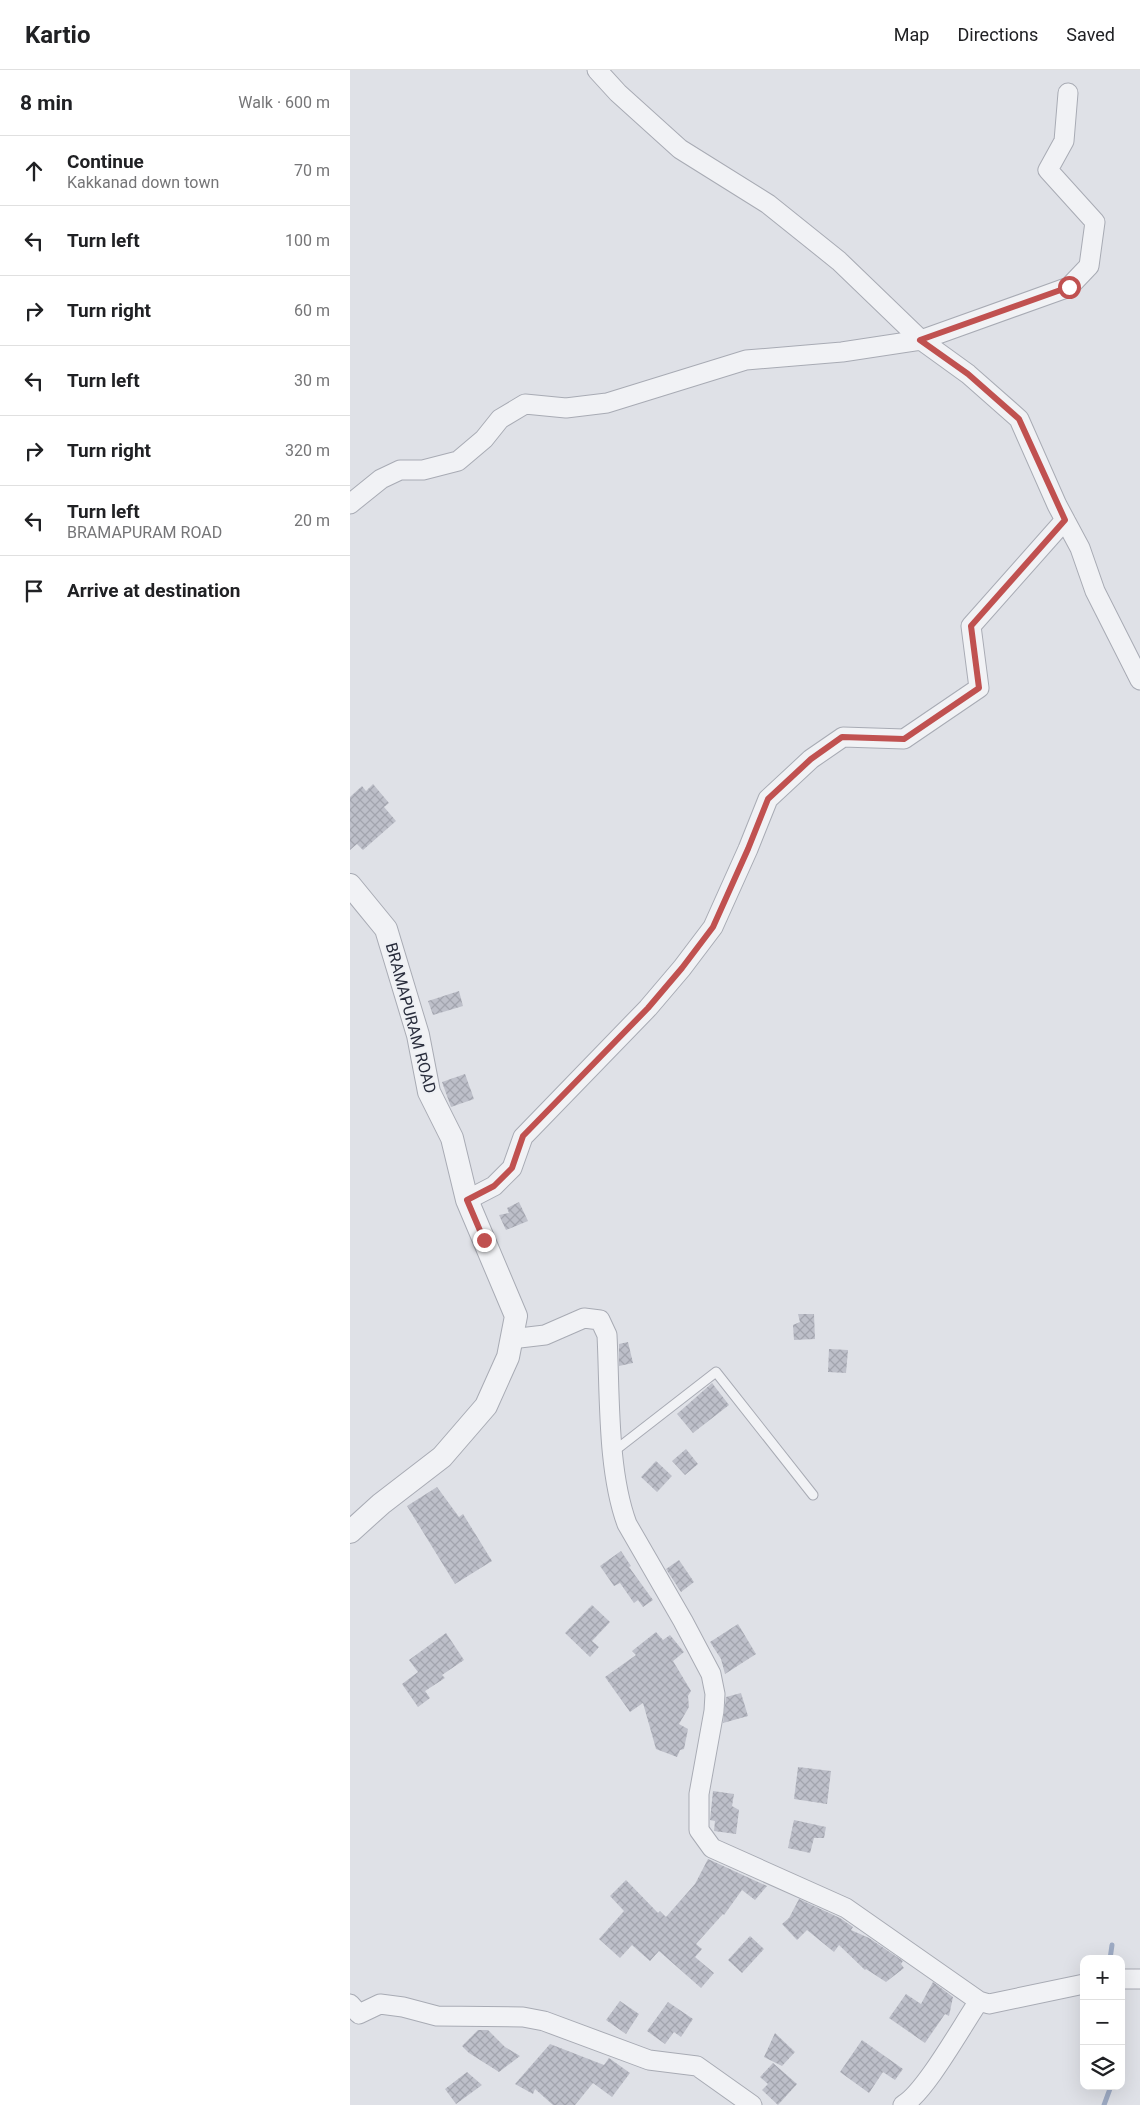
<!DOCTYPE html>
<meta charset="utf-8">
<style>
body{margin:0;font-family:Roboto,sans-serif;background:#f6f6f6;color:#202124}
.controls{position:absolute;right:15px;bottom:15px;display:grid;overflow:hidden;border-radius:10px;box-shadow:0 5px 20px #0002}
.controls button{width:45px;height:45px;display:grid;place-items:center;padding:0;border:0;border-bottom:1px solid #e0e0e0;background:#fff;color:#202124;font:25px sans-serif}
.stop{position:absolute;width:15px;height:15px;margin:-11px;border:4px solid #c05150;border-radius:50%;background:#fff}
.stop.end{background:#c05150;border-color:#fff;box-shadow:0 1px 5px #0008}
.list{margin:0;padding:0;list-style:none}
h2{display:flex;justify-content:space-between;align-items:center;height:65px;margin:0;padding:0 20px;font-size:21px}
h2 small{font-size:16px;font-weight:400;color:#757577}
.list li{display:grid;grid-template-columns:32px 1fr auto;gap:15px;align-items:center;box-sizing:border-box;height:70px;padding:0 20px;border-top:1px solid #e0e0e0}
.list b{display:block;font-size:19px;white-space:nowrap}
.list p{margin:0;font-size:16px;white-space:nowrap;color:#757577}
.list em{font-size:16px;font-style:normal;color:#757577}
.icon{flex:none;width:28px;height:28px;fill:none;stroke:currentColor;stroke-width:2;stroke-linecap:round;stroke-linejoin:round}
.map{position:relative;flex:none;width:790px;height:2035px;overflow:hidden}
header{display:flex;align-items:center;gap:30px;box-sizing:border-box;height:70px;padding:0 25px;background:#fff;border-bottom:1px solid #e0e0e0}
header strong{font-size:24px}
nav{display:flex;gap:28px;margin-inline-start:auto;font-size:18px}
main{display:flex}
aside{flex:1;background:#fff}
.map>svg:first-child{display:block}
</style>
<header>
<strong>Kartio</strong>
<nav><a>Map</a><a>Directions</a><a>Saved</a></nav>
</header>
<main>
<aside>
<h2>8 min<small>Walk · 600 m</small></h2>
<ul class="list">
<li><svg class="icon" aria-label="ahead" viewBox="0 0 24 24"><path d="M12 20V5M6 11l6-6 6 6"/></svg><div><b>Continue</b><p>Kakkanad down town</p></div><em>70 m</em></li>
<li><svg class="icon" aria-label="left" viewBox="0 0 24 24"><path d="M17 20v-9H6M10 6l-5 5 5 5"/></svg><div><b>Turn left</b></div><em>100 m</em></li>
<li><svg class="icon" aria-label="right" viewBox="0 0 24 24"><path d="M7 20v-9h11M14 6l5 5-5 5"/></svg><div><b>Turn right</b></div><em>60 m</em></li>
<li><svg class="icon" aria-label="left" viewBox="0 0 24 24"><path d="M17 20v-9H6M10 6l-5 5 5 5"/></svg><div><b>Turn left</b></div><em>30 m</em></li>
<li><svg class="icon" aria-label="right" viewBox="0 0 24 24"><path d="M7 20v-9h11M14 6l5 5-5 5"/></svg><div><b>Turn right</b></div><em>320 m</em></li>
<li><svg class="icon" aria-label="left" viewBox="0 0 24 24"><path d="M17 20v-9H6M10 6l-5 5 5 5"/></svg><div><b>Turn left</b><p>BRAMAPURAM ROAD</p></div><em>20 m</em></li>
<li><svg class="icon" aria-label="arrive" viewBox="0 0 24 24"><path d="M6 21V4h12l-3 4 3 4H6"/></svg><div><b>Arrive at destination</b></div></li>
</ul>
</aside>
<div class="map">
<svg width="790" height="2035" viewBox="0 0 790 2035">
<defs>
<pattern id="building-cross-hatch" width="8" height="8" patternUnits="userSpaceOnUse" patternTransform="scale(1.25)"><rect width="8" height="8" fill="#bdbfc9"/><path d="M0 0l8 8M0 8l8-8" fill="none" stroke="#a2a4ae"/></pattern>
</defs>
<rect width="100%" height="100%" fill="#dfe1e7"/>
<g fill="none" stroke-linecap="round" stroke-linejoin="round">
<path stroke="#9daac3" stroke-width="5" d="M760,1889L762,1875
M754,2035L761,2016"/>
</g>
<path fill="url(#building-cross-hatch)" d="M23,714L39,733L34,737L46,751L13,780L7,774L0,780V727L12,716L16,721Z
M109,921L113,936L83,945L78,931Z
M115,1004L124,1029L101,1037L92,1012Z
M169,1132L178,1151L156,1160L149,1145L159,1143L157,1138Z
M448,1244H464L465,1269L444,1270L443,1255L450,1252Z
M278,1272L283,1293L269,1296V1274Z
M479,1279L498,1280L496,1303L478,1302Z
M362,1313L379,1335L343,1363L327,1344Z
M336,1379L348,1394L335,1405L322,1391Z
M306,1391L322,1406L307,1422L291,1407Z
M87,1417L109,1447L113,1444L142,1491L105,1514L57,1436Z
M271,1481L281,1496L279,1497L303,1530L293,1537L288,1530L284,1533L270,1513L264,1516L250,1496Z
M329,1490L344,1512L331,1522L316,1499Z
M242,1535L260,1552L242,1571L249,1577L240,1587L215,1563Z
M388,1554L406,1584L375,1604L371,1589L360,1572Z
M306,1562L313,1570L320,1565L334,1582L323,1591L341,1621L338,1626L339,1637L329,1654L338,1659L334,1679L330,1680L327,1687L306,1679L293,1633L280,1642L255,1607L286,1585L282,1581Z
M96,1563L114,1590L92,1605L95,1608L75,1621L80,1628L68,1637L52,1614L68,1602L59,1590Z
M391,1623L398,1646L373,1653L376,1627Z
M448,1697L481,1701L477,1734L444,1729Z
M363,1721L384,1724L382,1736L389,1740L386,1764L364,1761L365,1751L360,1750Z
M444,1750L476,1757L474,1768H464L460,1783L438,1778Z
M358,1789L417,1816L405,1830L392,1820L374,1845L373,1844L346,1874L352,1879L345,1887L364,1903L351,1918L309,1881L300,1891L282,1875L270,1888L249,1869L274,1841L260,1826L276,1810L308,1843L310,1841L316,1847L345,1814Z
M449,1829L490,1848L503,1857L501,1860L519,1868L553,1891L551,1894L554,1898L536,1912L516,1899L515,1900L489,1875L484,1882L457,1860L447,1870L432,1854L439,1848Z
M400,1866L414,1879L392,1903L378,1890Z
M583,1912L603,1927L599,1946L595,1944L575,1973L539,1948L556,1924L571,1934Z
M270,1931L289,1944L276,1964L256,1950Z
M318,1932L343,1949L331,1967L324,1962L315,1974L297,1961Z
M128,1960H138L155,1977L170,1986L149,2002L119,1983L112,1976Z
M425,1963L445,1982L432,1996L414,1987Z
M512,1970L553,1999L545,2010L533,2002L519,2023L490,2002Z
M200,1974L254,1995L259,1988L280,2003L262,2027L243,2013L225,2035H203L185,2019L183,2024L165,2014Z
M423,1993L447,2014L428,2035L412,2020L418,2014L410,2007Z
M117,2002L132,2015L106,2034L95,2019Z"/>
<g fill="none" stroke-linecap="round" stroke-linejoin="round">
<defs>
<path id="service" d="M263,1382L366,1302L463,1425"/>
<path id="minor" d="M571,270L618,304L669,349L707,435L730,478L745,521L790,610
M571,270L719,217L739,196L745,152L698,100L714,71L718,23
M0,434L31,409L50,400H73L108,391L134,369L150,349L175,334L216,338L257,333L396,290L492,282L571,270L489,191L418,134L330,79L268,23L247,0
M117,1130L144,1116L162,1098L173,1067L298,938L332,898L363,857L398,779L418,729L461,689L493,667L554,669L629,618L621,556L715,450
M161,1269L195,1265L234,1248L250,1250L257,1265C260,1323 257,1400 277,1454L333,1551L361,1604L365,1624L364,1641L349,1724V1760L362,1778L496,1838L629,1931L639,1934L734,1914
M771,1909H790
M0,1934L9,1944L30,1934L53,1937L87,1946L173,1947L194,1951L299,1990L347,1996L402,2035
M553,2035C575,2023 613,1954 629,1931"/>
<path id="tertiary" d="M0,815L36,859L68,965L79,1022L102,1068L117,1130L166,1246L158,1287L136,1336L92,1387L31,1434L0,1462"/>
</defs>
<use href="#service" stroke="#a8abb4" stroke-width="11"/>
<use href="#minor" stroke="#a8abb4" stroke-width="21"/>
<use href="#tertiary" stroke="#a8abb4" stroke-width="24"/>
<use href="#service" stroke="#f1f2f5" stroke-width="9"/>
<use href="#minor" stroke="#f1f2f5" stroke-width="19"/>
<use href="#tertiary" stroke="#f1f2f5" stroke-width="22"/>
</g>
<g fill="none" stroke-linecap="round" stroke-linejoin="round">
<path stroke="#c05150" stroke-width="6" d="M134,1170L117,1130L144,1116L162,1098L173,1066L298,938L332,898L363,857L398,779L418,729L461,689L492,667L554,669L629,618L621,556L715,450L669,349L618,304L570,270L719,217"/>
</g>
<g text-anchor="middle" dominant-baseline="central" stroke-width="4" stroke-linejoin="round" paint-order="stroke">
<g font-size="16" fill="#292d3c" stroke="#eef0f4">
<text transform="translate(61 948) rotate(75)">BRAMAPURAM ROAD</text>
</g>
</g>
</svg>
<div class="controls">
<button>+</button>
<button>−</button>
<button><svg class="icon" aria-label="layers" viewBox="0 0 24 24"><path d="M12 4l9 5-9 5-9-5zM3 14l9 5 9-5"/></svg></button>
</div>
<div class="stop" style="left:719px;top:217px"></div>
<div class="stop end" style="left:134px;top:1170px"></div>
</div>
</main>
